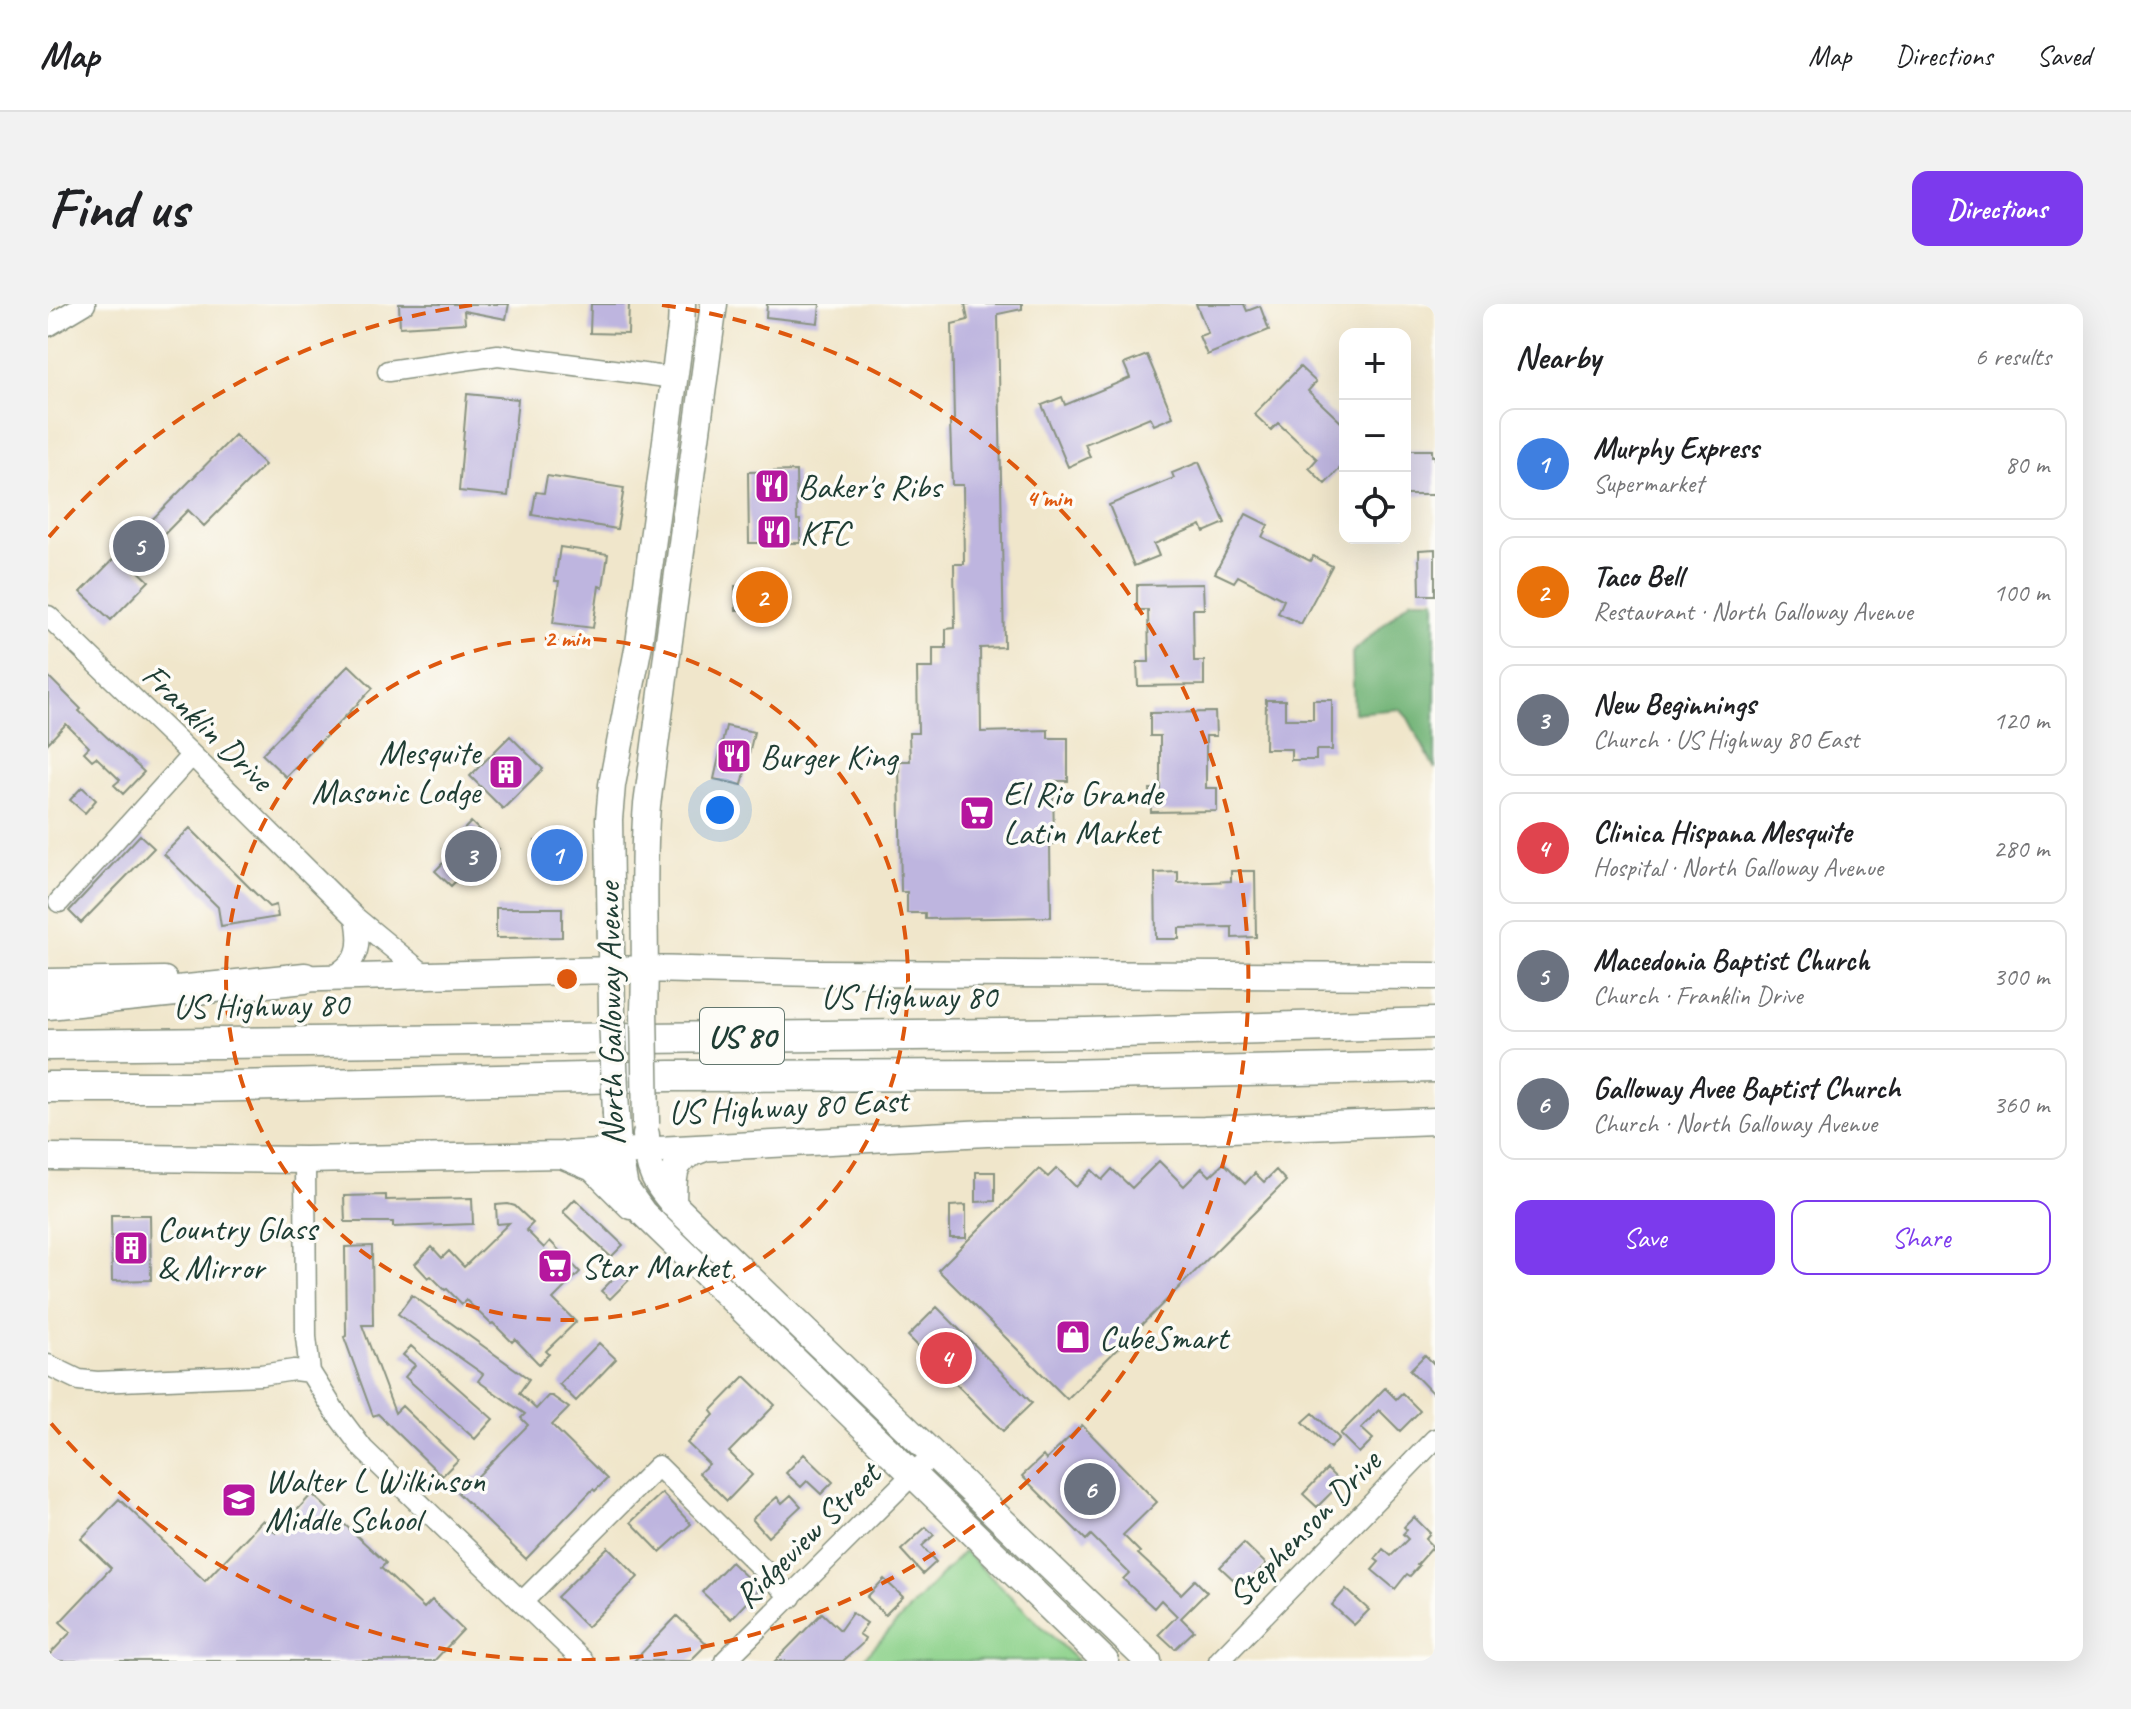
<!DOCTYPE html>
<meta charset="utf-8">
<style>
body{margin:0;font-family:Caveat,sans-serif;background:#f2f2f2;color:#202124}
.controls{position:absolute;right:24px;top:24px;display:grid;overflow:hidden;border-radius:16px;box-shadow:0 8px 32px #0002}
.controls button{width:72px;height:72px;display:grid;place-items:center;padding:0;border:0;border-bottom:2px solid #e0e0e0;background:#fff;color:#202124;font:40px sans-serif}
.you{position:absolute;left:672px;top:506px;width:28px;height:28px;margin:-20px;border:6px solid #fff;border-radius:50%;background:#1a73e8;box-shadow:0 0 0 12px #1a73e833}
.badge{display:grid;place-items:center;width:52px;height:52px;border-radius:50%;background:#7c3aed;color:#fff;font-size:26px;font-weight:700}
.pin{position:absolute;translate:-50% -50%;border:4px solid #fff;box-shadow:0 2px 8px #0006}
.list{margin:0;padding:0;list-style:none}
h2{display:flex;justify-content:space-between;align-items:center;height:104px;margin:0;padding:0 32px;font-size:34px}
h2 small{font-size:26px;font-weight:400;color:#757577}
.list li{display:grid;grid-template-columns:52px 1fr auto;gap:24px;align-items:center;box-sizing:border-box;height:112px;margin:0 16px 16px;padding:0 16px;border:2px solid #e0e0e0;border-radius:16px}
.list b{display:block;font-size:30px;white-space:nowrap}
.list p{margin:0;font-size:26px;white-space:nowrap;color:#757577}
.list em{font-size:26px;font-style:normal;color:#757577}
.actions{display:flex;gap:16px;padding:24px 32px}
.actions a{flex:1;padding:18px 0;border:2px solid #7c3aed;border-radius:16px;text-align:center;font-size:28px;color:#7c3aed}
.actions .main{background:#7c3aed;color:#fff}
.icon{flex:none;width:44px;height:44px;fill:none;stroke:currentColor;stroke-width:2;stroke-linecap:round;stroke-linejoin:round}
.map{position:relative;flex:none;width:1387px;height:1357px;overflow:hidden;border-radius:16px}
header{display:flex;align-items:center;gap:48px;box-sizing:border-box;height:112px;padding:0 40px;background:#fff;border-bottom:2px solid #e0e0e0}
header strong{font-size:38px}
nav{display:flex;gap:44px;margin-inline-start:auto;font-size:28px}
.intro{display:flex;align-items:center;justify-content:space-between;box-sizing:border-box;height:192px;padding:0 48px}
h1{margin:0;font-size:56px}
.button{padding:20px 36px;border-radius:16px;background:#7c3aed;color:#fff;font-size:28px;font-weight:700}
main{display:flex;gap:48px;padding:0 48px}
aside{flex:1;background:#fff;border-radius:16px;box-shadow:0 8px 32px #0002}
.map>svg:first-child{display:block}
</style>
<header>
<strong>Map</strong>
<nav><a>Map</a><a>Directions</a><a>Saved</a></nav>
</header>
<div class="intro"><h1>Find us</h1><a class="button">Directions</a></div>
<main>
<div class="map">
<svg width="1387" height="1357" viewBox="0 0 1387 1357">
<rect width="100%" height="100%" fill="#fdfcf7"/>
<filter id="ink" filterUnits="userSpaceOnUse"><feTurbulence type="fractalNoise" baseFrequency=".0125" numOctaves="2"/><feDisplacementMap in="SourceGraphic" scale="16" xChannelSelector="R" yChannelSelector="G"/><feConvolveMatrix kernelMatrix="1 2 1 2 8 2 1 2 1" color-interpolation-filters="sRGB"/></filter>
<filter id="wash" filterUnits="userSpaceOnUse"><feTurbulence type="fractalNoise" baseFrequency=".006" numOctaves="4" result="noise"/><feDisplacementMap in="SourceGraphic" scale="32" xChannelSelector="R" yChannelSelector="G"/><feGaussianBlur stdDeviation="1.8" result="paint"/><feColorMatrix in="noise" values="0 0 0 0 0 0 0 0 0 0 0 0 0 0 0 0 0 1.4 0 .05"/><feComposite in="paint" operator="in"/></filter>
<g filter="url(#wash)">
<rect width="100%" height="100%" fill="#f0e6cb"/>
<path fill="#8dd28b" stroke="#568860" stroke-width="2" d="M916,1247L1019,1347L1030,1357H813Z"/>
<path fill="#72b477" stroke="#487856" stroke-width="2" d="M1364,295H1387V465L1360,414L1352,405L1306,409L1304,349Z"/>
<g id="blocks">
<path fill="#beb5df" d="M351,0H461L458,15L416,7L417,19L352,23Z
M543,0H581L580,30L542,29Z
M719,0H772L770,19L718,13Z
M917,0H974V5L950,10L956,343L932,344L933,428L1000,426V434H1020V477H1005L1006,540H1002L1003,613L877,615V609H859V588H853L851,457H862L861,429H870L869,364H885V344H898V325L907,324L906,260H916L915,181H904L902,117L906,116L904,20L920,16Z
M1148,0H1196L1199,7L1212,2L1221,26L1159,51L1151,32L1160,29Z
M1099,51L1125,113L1106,121L1102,113L1037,140L1042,153L1020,163L994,101L1014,93L1017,101L1082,74L1076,60Z
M1252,63L1268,78L1260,87L1297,122V159L1277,180L1261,164L1269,155L1230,119L1223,126L1206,110Z
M419,90L470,95L460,192L411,187Z
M187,131L217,161L156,222L140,206L85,262L101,277L63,316L33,288Z
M1357,146H1384V152H1387V191H1357Z
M1151,158L1177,219L1156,228L1153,221L1106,240L1111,252L1086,262L1061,201L1126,174L1124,169Z
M748,167L749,216H752V239H701L700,168Z
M499,172L576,184L569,225L484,211L488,188L496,189Z
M1198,210L1220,221L1214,233L1262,257L1265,252L1284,262L1253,320L1230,309L1236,296L1190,272L1186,278L1167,269Z
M512,243L560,250L555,283L551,282L545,324L505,319L511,277H507Z
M1387,245V291H1372L1371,246Z
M1155,280L1156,305H1145L1146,357H1156V381L1090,382L1089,358H1101L1100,306H1089V281Z
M740,281V305L688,306L687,282Z
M301,361L325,384L238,473L214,450Z
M0,372L33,405L31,407L96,468L75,490L66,481L72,476L48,453L44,456L36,448L41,443L18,420L0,439Z
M1218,396H1237V415H1265V396H1284V446H1268V456H1243V445H1217Z
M1167,408L1168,432H1158V484H1169V507L1103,508L1102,485H1112V432H1102V409Z
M678,422L706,428L694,481L666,475Z
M462,432L495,465L455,505L422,472Z
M34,483L48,496L37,509L22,496Z
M423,518L451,545L433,563L427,558L403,582L387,567L411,543L405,537Z
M142,524L221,603L228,601L230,613L173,622L170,603L116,550Z
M92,531L106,544L33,619L21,607Z
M487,537H530V566H487Z
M1183,567H1207L1208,633L1184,634V623L1131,624V635H1108L1107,569L1130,568V579L1162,578L1183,577Z
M448,604H514V633L448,634Z
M1111,857L1136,882L1154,864L1162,872L1176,859L1197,880L1207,869L1216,878L1228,866L1238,877L1019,1095L890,966L991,865L1000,873L1009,864L1028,883L1044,866L1054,876L1064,865L1084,884Z
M928,868H947V897L928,898Z
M338,891V896L424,894L425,920L345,923V918H297L296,892Z
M527,895L575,941L563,953L515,908Z
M460,900L467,902L485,919L478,926L496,944L502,937L532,968L505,995L528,1018L498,1047L501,1050L491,1060L467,1035L464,1038L445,1019L443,1020L418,996L414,1000L399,985L397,986L383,972L380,974L367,960L384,943L394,954L401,947L416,963L461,919L449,920L448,901Z
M918,901V934H902V902Z
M63,911H102L103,976L64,977Z
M324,942L325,1021H314L347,1109L354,1102L410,1156L394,1172L330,1110L325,1112L296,1033L298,1032L297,943Z
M575,965L583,974L562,995L553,987Z
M364,991L481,1075L471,1089L488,1105L500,1092H504L521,1104L504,1121L559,1175L547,1187L545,1185L478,1255L410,1189L426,1172L428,1174L480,1121L473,1114L477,1110L430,1077L435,1070L350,1010Z
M889,1003L984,1099L955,1127L860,1032Z
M551,1039L568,1055L528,1097L511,1080Z
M363,1042L445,1115L427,1135L357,1073L367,1061L355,1051Z
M1377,1051L1387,1061V1092L1362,1066Z
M697,1072L727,1101L681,1148L704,1171L679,1197L651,1169L661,1160L639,1139L666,1111L663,1107Z
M1337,1084L1348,1095L1354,1089L1372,1107L1352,1127L1331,1106L1313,1124L1325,1135L1311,1149L1292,1130Z
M1265,1109L1291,1134L1282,1144L1255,1118Z
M1034,1121L1109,1198L1075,1231L1092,1248L1090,1250L1133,1290L1147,1276L1159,1288L1133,1314L1146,1327L1127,1345L1111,1330L1129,1312L1113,1296L1106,1304L1075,1275L1081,1269L1043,1231L1038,1236L974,1172L995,1152L998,1156Z
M756,1150L785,1178L773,1190L759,1177L753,1183L738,1169Z
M1279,1165L1289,1175L1284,1180L1288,1184L1269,1203L1255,1190Z
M614,1189L643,1220L612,1248L583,1218Z
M264,1190L338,1259L333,1264L376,1304L384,1296L415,1326L386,1357H0V1352L23,1328L12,1318L63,1264L33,1235L71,1195L157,1277L215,1216L228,1229Z
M743,1191L753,1202L720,1233L704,1215L729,1193L734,1199Z
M1366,1213L1382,1229L1377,1235L1385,1243L1369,1261L1371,1262L1362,1272L1359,1270L1347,1285L1324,1266L1331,1258L1327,1255L1335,1245L1343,1252L1360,1235L1355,1230L1359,1226L1356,1223Z
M878,1223L886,1231L874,1242L888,1258L875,1270L853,1246Z
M1196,1239L1218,1260L1199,1279L1193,1273L1188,1278L1172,1263Z
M560,1243L590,1273L539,1323L509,1293Z
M683,1258L711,1285L683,1315L654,1288Z
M836,1275L855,1293L837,1311L819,1293Z
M1298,1285L1321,1306L1306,1321L1284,1301Z
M774,1309L792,1326L804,1309L819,1319L811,1330L817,1334L814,1340L795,1357H727Z
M629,1312L659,1340L642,1357H586Z"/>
</g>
</g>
<g filter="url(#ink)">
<use href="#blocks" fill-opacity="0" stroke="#889280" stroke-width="2"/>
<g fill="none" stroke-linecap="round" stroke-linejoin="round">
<defs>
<path id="minor" d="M0,22L37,0
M340,67L450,51L626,74
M0,312L144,451L308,614L377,671
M11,598L144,451
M283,674C310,656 314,647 308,614
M257,856L258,1033L262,1068L288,1109L315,1145L535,1357
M0,1061L31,1076L49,1078L213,1071L246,1066L262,1068
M474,1298L610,1162L743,1293
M677,1357L874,1161
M1171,1357L1387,1135"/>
<path id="major" d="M239,675L598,665L769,669L1387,672
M0,678L116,676
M596,706C599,637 593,569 599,501L666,0
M564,711L561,515L564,481L591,340L633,24L634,0
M568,810L570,847L577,884L595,909L1057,1357
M598,831C599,867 607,880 630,905L1100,1357
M516,852L545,864L583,902
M0,853L257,856L513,851L939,829L1156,826L1387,817
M625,900C626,867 622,856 657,844"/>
<path id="highway" d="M0,700L257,674
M0,741L1038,729L1387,719
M0,783H147L622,772L1010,771L1387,763"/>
</defs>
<use href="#minor" stroke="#889280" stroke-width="23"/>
<use href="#major" stroke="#889280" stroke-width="29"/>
<use href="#highway" stroke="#889280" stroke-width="33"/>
<use href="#minor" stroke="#fff" stroke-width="20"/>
<use href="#major" stroke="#fff" stroke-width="26"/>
<use href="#highway" stroke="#fff" stroke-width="30"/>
<defs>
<path id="major-bridge" d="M596,706L598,820
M564,711L568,810"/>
</defs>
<use href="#major-bridge" stroke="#889280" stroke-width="29" stroke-linecap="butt"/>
<use href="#major-bridge" stroke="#fff" stroke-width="26"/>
</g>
</g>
<g fill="none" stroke="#de580e" stroke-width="4" stroke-dasharray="14 10">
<circle cx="519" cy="675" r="341"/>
<path d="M1 233A681 681 0 0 1 424 1M614 1A681 681 0 1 1 1 1117"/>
</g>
<defs>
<symbol id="restaurant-square" viewBox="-11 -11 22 22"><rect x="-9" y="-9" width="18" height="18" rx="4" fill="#b5179e" stroke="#fdfcf7"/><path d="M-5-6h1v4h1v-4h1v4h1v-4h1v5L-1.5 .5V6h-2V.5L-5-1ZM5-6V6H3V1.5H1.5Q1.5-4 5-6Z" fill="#fff"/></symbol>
<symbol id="building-square" viewBox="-11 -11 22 22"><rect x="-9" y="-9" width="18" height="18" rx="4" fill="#b5179e" stroke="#fdfcf7"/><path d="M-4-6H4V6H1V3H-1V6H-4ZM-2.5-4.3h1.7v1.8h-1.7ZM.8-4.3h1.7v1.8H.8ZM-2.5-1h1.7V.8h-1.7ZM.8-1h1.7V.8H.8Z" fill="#fff"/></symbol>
<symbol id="supermarket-square" viewBox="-11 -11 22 22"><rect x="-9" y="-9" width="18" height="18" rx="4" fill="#b5179e" stroke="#fdfcf7"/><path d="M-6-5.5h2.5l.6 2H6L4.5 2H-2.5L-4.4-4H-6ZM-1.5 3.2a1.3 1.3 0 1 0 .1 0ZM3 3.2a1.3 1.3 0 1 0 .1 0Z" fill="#fff"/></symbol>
<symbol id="shop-square" viewBox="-11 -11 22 22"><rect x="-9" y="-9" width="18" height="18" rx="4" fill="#b5179e" stroke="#fdfcf7"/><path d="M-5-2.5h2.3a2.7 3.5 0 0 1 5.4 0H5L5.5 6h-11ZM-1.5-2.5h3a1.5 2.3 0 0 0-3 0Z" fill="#fff"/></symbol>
<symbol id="school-square" viewBox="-11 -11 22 22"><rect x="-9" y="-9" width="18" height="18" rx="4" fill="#b5179e" stroke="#fdfcf7"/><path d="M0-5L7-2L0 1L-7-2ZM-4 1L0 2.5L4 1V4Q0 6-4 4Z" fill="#fff"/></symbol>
</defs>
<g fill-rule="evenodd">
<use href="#restaurant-square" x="704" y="162" width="40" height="40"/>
<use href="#restaurant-square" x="706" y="208" width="40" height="40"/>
<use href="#restaurant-square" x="666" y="432" width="40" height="40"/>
<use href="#building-square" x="438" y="448" width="40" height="40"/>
<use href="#supermarket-square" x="909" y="489" width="40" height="40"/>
<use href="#building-square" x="63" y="924" width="40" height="40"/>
<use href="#supermarket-square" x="487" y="942" width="40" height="40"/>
<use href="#shop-square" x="1005" y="1013" width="40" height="40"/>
<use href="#school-square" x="171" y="1176" width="40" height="40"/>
</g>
<g text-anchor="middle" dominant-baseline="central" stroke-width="7" stroke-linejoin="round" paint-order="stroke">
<rect fill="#fdfcf7" stroke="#62766e" stroke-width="2" x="652" y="704" width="84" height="56" rx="6"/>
<g font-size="32" font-weight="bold" fill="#1f3d34">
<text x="694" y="732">US 80</text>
</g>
<g font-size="34" fill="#1f3d34" stroke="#fdfcf7" text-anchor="start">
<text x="750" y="182">Baker's Ribs</text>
<text x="752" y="228">KFC</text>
<text x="432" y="448" text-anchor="end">Mesquite<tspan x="432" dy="39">Masonic Lodge</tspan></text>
<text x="712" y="452">Burger King</text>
<text x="955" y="489">El Rio Grande<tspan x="955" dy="39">Latin Market</tspan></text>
<text x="109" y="924">Country Glass<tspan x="109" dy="39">&amp; Mirror</tspan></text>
<text x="533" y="962">Star Market</text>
<text x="1051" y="1033">CubeSmart</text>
<text x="217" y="1176">Walter L Wilkinson<tspan x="217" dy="39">Middle School</tspan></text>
</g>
<g font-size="34" fill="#1f3d34" stroke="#fdfcf7">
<text transform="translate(160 423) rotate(44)">Franklin Drive</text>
<text x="861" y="692">US Highway 80</text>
<text transform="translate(213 701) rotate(-1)">US Highway 80</text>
<text transform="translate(562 710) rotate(-91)">North Galloway Avenue</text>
<text transform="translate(740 802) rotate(-3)">US Highway 80 East</text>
<text transform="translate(1256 1224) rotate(-46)">Stephenson Drive</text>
<text transform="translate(759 1231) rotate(-45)">Ridgeview Street</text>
</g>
</g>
<circle cx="519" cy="675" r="12" fill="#de580e" stroke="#fdfcf7" stroke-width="4"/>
<g font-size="24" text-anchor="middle" font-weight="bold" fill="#de580e" stroke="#fdfcf7" stroke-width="7" stroke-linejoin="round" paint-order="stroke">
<text x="1001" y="202">4 min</text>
<text x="519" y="342">2 min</text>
</g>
</svg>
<div class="controls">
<button>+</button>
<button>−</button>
<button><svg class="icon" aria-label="locate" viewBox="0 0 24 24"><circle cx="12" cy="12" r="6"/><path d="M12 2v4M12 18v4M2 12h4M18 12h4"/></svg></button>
</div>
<div class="you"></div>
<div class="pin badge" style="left:509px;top:551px;background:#3f7fe0">1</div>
<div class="pin badge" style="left:714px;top:293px;background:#e8710a">2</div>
<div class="pin badge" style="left:423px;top:552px;background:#6b7280">3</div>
<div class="pin badge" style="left:898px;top:1054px;background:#e0444e">4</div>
<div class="pin badge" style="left:91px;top:242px;background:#6b7280">5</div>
<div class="pin badge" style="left:1042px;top:1185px;background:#6b7280">6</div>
</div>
<aside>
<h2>Nearby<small>6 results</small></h2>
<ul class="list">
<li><span class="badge" style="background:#3f7fe0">1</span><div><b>Murphy Express</b><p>Supermarket</p></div><em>80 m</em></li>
<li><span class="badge" style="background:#e8710a">2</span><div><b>Taco Bell</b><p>Restaurant · North Galloway Avenue</p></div><em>100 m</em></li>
<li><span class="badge" style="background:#6b7280">3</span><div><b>New Beginnings</b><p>Church · US Highway 80 East</p></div><em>120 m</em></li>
<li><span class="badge" style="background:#e0444e">4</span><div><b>Clinica Hispana Mesquite</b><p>Hospital · North Galloway Avenue</p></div><em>280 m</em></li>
<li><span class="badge" style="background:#6b7280">5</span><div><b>Macedonia Baptist Church</b><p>Church · Franklin Drive</p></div><em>300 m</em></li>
<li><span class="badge" style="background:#6b7280">6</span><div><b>Galloway Avee Baptist Church</b><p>Church · North Galloway Avenue</p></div><em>360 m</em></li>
</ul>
<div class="actions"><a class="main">Save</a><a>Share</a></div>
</aside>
</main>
